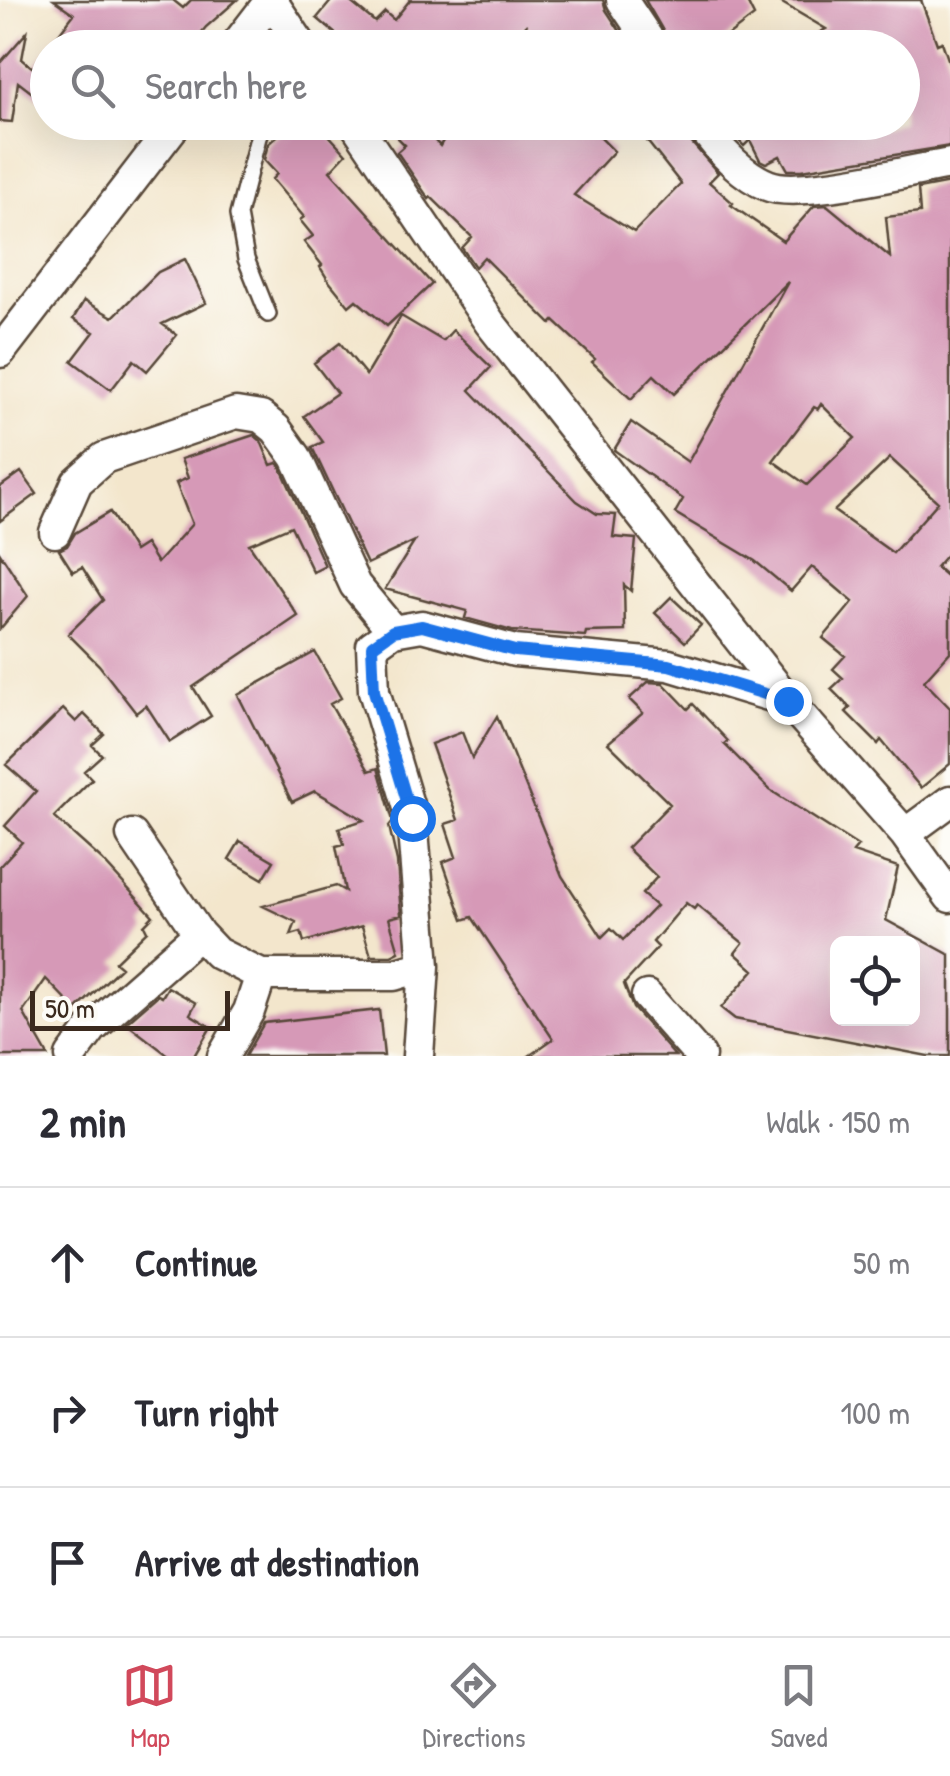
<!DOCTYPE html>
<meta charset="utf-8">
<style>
body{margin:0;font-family:"Patrick Hand",sans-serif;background:#f7f7f7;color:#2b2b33}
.controls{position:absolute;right:30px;bottom:30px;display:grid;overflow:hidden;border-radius:15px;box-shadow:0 10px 40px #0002}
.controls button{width:90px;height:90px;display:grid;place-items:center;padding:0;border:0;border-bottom:2px solid #e1e1e2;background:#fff;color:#2b2b33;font:50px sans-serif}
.scale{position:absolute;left:30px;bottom:25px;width:200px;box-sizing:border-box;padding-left:10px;border:5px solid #3b2a1e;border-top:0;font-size:28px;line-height:35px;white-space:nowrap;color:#3b2a1e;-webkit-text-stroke:8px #fdfcf7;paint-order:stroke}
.stop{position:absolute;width:30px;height:30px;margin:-22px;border:8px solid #1a73e8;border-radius:50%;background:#fff}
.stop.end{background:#1a73e8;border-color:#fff;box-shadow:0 2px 10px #0008}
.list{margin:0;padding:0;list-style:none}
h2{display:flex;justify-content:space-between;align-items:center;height:130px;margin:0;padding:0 40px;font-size:42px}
h2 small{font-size:32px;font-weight:400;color:#7c7c81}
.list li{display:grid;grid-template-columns:65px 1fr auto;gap:30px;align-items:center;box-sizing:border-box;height:150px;padding:0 40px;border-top:2px solid #e1e1e2}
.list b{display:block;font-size:38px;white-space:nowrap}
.list em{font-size:32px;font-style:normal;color:#7c7c81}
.icon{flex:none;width:55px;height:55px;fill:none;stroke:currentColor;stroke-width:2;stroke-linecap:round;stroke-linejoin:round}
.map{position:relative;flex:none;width:950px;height:1056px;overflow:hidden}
.search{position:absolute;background:#fff;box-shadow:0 10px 40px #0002;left:30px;right:30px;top:30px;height:110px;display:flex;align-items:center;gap:25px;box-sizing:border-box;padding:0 35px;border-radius:55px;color:#7c7c81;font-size:38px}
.sheet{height:580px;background:#fff}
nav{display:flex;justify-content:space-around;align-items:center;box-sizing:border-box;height:140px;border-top:2px solid #e1e1e2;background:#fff;font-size:28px;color:#7c7c81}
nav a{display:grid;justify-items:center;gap:5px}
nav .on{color:#d1495b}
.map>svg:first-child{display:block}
</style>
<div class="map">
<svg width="950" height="1056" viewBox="0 0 950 1056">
<rect width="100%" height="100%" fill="#fdfcf7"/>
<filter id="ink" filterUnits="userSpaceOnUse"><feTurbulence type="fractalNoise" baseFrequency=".01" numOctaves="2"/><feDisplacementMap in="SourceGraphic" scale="20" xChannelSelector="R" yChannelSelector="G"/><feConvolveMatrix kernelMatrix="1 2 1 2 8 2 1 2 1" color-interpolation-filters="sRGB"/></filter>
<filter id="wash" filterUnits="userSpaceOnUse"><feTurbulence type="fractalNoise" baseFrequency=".0048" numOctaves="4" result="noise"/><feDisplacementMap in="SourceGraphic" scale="40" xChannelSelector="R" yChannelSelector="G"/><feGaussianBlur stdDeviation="2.25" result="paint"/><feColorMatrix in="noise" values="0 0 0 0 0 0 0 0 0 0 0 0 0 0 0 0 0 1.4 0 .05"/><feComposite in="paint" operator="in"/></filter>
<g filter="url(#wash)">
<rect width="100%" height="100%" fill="#f3e6cc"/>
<g id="blocks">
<path fill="#d699b7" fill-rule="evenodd" d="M54,0H173L183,8L191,0H237L206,27L189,48H48L74,14Z
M332,0H348L375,22L385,12L394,20L410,0H603L606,10L631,48H538L526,25L504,48H352L317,18Z
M645,0H746L754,16L712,48H673Z
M777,0H921L937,44L942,42L950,65V146L802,170H788L780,156L766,163L760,160L750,140L744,146L727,128L736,122H861L867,133L902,122V48H791L826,29Z
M27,32L22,59L33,68L48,49V105L18,82L12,122L0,121V63Z
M293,122H311L322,134L325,131L346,154L330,171L432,284L387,326L356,300L349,306L328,280L320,267L322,265L304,242L313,236L300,220L304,217L272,179L277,174L264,160L268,144Z
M382,122H416L440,146L454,122H585L614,151L574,195L634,232L681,184L632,122H680L691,142L718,173L709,182L733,203L731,205L783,241L814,206L827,205L890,257L886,217L920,213L918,189L950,183V551L936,567L950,579V652L924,681L950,708V764L921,788L881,740L878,744L846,712L850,708L831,689L843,678L833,669L845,656L823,638L853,602L812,567L791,591L755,561L675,513L683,499L614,450L631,422L688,462L788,282L674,394L654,375L631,399L592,362L595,359L554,321L551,324L484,257L475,267L462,248L472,237L431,197L429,199L397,152L405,145ZM821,404L855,438L807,485L773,461L814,407L818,409ZM890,458L938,502L893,553L834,511Z
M185,259L206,303L162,324L177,335L147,371L134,360L111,390L72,361L94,332L73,319L84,301L113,317L158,272Z
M401,316L443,341L453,330L491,367L470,390L577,501L597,514L616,515L613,537L636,539L631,591L624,585L625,631L586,632L585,636L512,631L465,618L467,611L385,589L415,541L367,564L312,447L323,442L304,416L337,393L314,363L340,343L366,375Z
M254,435L261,441L271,465L277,463L280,466L325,566L313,572L291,526L249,544L298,616L193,687L211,716L170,742L146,705L136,713L99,665L68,634L103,600L82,567L73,572L59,550L67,546L75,533L110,512L134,551L145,544L157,563L192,524L176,483L188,478L181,459Z
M21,472L37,494L0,521V487Z
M0,553L28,596L0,629Z
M671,597L701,625L685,642L655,613Z
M315,652L341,698L330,704L369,771L378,768L393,821L389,826L397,862L401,915L389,918L399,952L391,956H371L362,926L304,942L301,932L291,935L296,922L263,906L336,886L345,891L336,846L344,844L339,828L364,820L315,791L292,802L238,695Z
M648,682L663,683L688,709L693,704L728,741L724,744L770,790L858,846L853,852L898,867L886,920L950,955V1056H928L735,1019L721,1008L754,970L735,953L743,943L697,905L694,909L686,903L653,942L658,947L624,984L633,1008L675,1056H529L553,1039L472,917L463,920L443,862L456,857L445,824L458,820L431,744L462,732L472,758L497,716L562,876L602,937L611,928L623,940L656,906L642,894L657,877L627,848L670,804L608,743L643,713L629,699ZM838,944H912V959L921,964L912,977V1018H838Z
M63,709L76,722L84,714L104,734L92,745L102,755L84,771L92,779L54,817L102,860L153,916L144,925L147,931L115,962L121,967L76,1010L46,979L23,1012L48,1056H0V866L22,842L5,826L36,791L6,765Z
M240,841L274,861L263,879L229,859Z
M168,987L196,1003L190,1014L211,1027L194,1056H169L126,1023L158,995L162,997Z
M379,1010L384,1056H245L264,1023Z"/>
</g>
</g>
<g filter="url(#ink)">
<use href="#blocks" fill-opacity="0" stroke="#574638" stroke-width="2.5"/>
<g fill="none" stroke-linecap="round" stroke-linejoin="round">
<defs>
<path id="lane" d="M262,122L238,215L246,259L268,314"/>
<path id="street" d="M271,0L303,48
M622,0L654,48
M234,48L271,0
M354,122L490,323L788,701L905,834L950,897
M699,122C716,146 740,174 767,185C798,199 912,170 950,164
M0,352L177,122
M55,532L77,482L104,458L236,413L261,417L276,429L296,457L355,585L393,631
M905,834L950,801
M132,835L199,934L217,953L261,975H394L424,966
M647,996L700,1056
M71,1056L92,1028L199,934
M223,1056L249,1011L261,975
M418,1056L424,966L412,818L374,691L372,646L393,631L422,626L515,651L669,665L788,701"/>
</defs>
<use href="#lane" stroke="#574638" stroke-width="20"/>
<use href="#street" stroke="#574638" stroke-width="35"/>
<use href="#lane" stroke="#fff" stroke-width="15"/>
<use href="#street" stroke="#fff" stroke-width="30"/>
</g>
</g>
<g fill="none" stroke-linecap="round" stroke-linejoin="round" filter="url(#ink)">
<path stroke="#1a73e8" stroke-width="12" d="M412,818L374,691L372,646L393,631L422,626L515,651L669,665L788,701"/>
</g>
</svg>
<div class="controls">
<button><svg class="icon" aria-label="locate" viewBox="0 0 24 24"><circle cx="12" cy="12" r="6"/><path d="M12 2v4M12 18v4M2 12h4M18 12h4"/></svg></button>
</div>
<div class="scale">50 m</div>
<div class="stop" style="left:412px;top:818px"></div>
<div class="stop end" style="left:788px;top:701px"></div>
<div class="search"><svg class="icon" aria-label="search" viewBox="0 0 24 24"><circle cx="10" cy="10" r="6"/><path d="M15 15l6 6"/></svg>Search here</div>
</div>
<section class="sheet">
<h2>2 min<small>Walk · 150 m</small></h2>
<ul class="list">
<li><svg class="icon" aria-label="ahead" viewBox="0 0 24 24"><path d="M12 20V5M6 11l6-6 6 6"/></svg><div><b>Continue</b></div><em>50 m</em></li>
<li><svg class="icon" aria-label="right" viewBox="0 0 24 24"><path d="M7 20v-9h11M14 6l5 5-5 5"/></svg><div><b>Turn right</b></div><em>100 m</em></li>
<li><svg class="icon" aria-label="arrive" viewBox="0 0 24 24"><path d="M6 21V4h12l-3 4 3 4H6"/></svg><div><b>Arrive at destination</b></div></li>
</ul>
</section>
<nav>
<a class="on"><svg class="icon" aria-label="map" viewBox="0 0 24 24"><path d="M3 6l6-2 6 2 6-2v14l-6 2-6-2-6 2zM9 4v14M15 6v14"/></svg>Map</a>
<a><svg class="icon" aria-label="directions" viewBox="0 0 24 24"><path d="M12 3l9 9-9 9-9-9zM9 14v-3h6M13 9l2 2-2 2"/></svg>Directions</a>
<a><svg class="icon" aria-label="saved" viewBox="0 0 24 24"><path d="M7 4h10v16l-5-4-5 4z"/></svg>Saved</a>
</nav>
